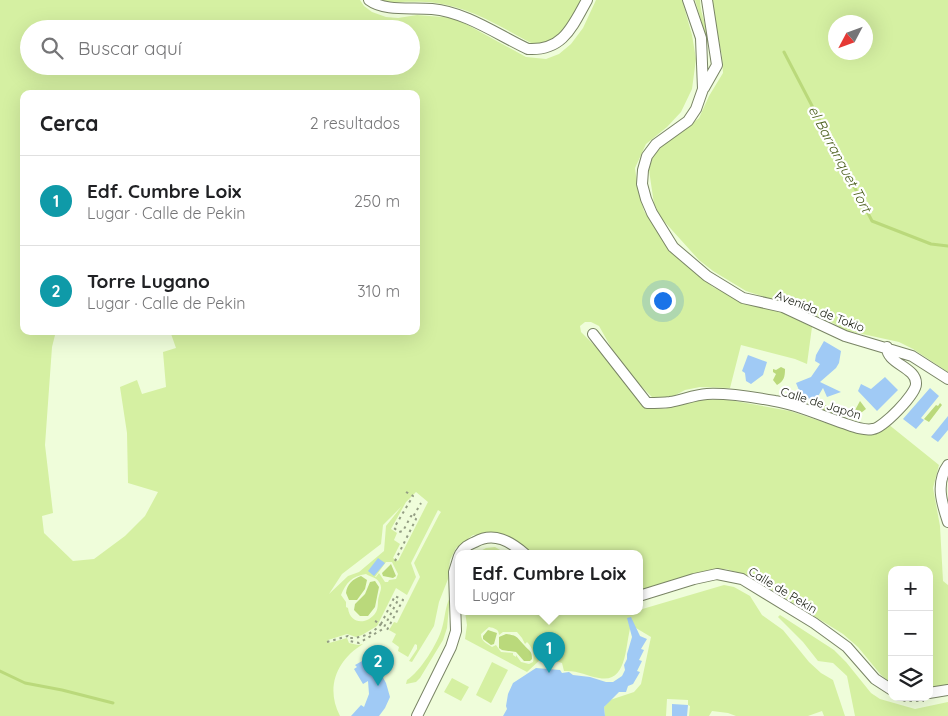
<!DOCTYPE html>
<html lang="es">
<meta charset="utf-8">
<style>
body{margin:0;font-family:Quicksand,sans-serif;background:#f2f2f2;color:#202124}
.controls{position:absolute;right:15px;bottom:15px;display:grid;overflow:hidden;border-radius:10px;box-shadow:0 5px 20px #0002}
.controls button{width:45px;height:45px;display:grid;place-items:center;padding:0;border:0;border-bottom:1px solid #e0e0e0;background:#fff;color:#202124;font:25px sans-serif}
.compass{position:absolute;left:828px;top:15px;width:45px;height:45px;border-radius:50%;background:#fff;box-shadow:0 5px 20px #0002;rotate:229deg}
.you{position:absolute;left:662px;top:300px;width:18px;height:18px;margin:-12px;border:4px solid #fff;border-radius:50%;background:#1a73e8;box-shadow:0 0 0 8px #1a73e833}
.badge{display:grid;place-items:center;width:32px;height:32px;border-radius:50%;background:#2563eb;color:#fff;font-size:16px;font-weight:700}
.pin{position:absolute;translate:-50% -41px;filter:drop-shadow(0 1px 2px #0008)}
.pin::after{content:'';position:absolute;top:26px;width:18px;height:15px;background:inherit;clip-path:polygon(0 0,100% 0,50% 100%)}
.popup{position:absolute;left:455px;top:550px;width:188px;height:65px;box-sizing:border-box;display:grid;place-content:center;border-radius:10px;background:#fff;filter:drop-shadow(0 1px 4px #0005);font-size:16px;white-space:nowrap;color:#757577}
.popup b{font-size:19px;color:#202124}
.popup::after{content:'';position:absolute;left:50%;top:100%;margin-left:-10px;border:10px solid transparent;border-top-color:#fff}
.list{margin:0;padding:0;list-style:none}
h2{display:flex;justify-content:space-between;align-items:center;height:65px;margin:0;padding:0 20px;font-size:21px}
h2 small{font-size:16px;font-weight:400;color:#757577}
.list li{display:grid;grid-template-columns:32px 1fr auto;gap:15px;align-items:center;box-sizing:border-box;height:90px;padding:0 20px;border-top:1px solid #e0e0e0}
.list b{display:block;font-size:19px;white-space:nowrap}
.list p{margin:0;font-size:16px;white-space:nowrap;color:#757577}
.list em{font-size:16px;font-style:normal;color:#757577}
.icon{flex:none;width:28px;height:28px;fill:none;stroke:currentColor;stroke-width:2;stroke-linecap:round;stroke-linejoin:round}
.map{position:relative;flex:none;width:948px;height:716px;overflow:hidden}
.search{position:absolute;background:#fff;box-shadow:0 5px 20px #0002;left:20px;top:20px;width:400px;height:55px;display:flex;align-items:center;gap:12px;box-sizing:border-box;padding:0 18px;border-radius:28px;color:#757577;font-size:19px}
.panel{position:absolute;background:#fff;box-shadow:0 5px 20px #0002;left:20px;top:90px;width:400px;height:245px;border-radius:10px}
.map>svg:first-child{display:block}
</style>
<div class="map">
<svg width="948" height="716" viewBox="0 0 948 716">
<rect width="100%" height="100%" fill="#effdda"/>
<path fill="#d5f0a2" fill-rule="evenodd" d="M0,0H360L364,6L372,12L386,17L398,18L417,15L455,18L526,57L546,59L559,54L571,44L583,28L596,0H682L692,35L696,59L692,89L681,112L667,127L646,144L635,168L638,190L644,211L668,247L713,287L737,299L781,312L812,327L807,364L795,359L741,345L730,388L700,387L685,390L670,398H653L639,384L612,349L599,326L591,322H585L580,326L581,332L599,350L644,407L665,409L685,401L724,399L790,411L853,432L888,424L939,465L933,488L940,526L943,581L948,585V685L929,687V570H892V684L881,675L858,647L843,634L750,576L726,569L711,570L639,590V554H530L511,539L494,533L473,535L456,548L450,560L448,579L439,602L434,626L412,662L409,661L417,649V645L415,644L408,657L398,651L399,647L392,642L396,634L389,630L394,622L397,623L420,577L414,563L439,515L441,512L438,510L411,563L416,577L407,595L396,588L377,626L362,635L356,637L347,634L328,640L329,643L347,638L349,643L358,645L363,644C337,660 325,687 340,716H0ZM29,29H411V66H29ZM24,94H416V331H170L176,348L163,352L166,387L142,394L137,380L120,387L127,433L128,483L158,492L145,516L125,536L94,559L73,561L44,533L42,516L53,513L45,445L52,347L56,331H24ZM416,492L428,502L398,561L393,558L400,544L394,540L397,533L391,529L406,502ZM402,506L386,526L384,551L359,572L348,576L329,594L342,574L381,544L383,525ZM386,562H392L398,574L396,579L389,580L388,582H385L379,573L376,577H375ZM366,574C370,577 376,577 379,582C383,588 380,591 379,596C377,601 379,607 376,612C368,625 350,625 348,608L346,607V602L341,595C346,583 352,576 366,574Z
M383,0H582L559,39L539,47C505,30 474,8 436,3C420,1 402,2 386,3Z
M695,0H700C700,16 710,31 709,47Z
M710,0H948V372L913,349L899,342L844,330L828,320L800,308L746,291L713,271L699,260L662,219L654,204L649,170L653,156L667,141L682,132L699,118L709,96L723,73L722,56ZM836,22H866V52H836Z
M495,547L507,554H475L486,548Z
M724,585L734,587L750,596L762,615L783,630L809,662L821,673L833,680L845,716H824L822,711L808,716H736L728,713L712,711L709,716H689L690,706L688,705V700L667,699L666,716H605L604,707L610,700L634,692L641,684L651,637L631,625C625,644 628,684 599,678C587,676 577,670 564,671L562,663L541,656V659L527,672L465,639L467,625L465,612H582L600,615L639,612V610ZM489,627C494,628 499,629 499,635L503,632H517L522,638L525,644L527,642C532,647 535,654 533,662L529,664L521,662L516,655V657L513,655V653L501,652L496,645L492,647C486,643 481,641 481,634Z
M450,597L447,628L443,640L420,678L416,682L406,684L407,680C420,672 438,643 442,628C445,618 445,607 450,597Z
M780,615L834,650L846,662L871,693L880,699L915,709L948,702V716H855L847,676L833,663L818,661L803,642L778,617Z
M492,662L508,670L491,703L476,695Z
M452,678L469,687L461,701L444,692Z"/>
<path fill="#bad97b" d="M781,367L785,369C785,377 784,381 777,385L773,380L776,374L773,372V369L776,370Z
M860,401L866,409L857,416L854,412Z
M940,403L942,405L929,422L924,419L936,405L938,406Z
M822,404L839,410L837,416L822,410Z
M391,564L396,576L393,578L383,576L382,573Z
M361,576L367,580L365,589L357,600H349L346,593C347,584 353,579 361,576Z
M375,581L379,587L375,607L368,616H360L354,610L355,604L365,594L370,582Z
M488,630L497,633L494,644L491,645L483,639V636Z
M506,634C519,636 516,637 524,645C529,651 532,650 532,659L530,661H524L516,652L502,650L499,648V637Z"/>
<g fill="none" stroke-linecap="round" stroke-linejoin="round">
<path stroke="#bad97b" stroke-width="3" d="M784,52L872,221L931,244L948,246
M0,671L25,683L62,690L113,703"/>
</g>
<path fill="#a0caf5" d="M824,341L841,351L839,363L836,368L820,382L841,392L827,397L823,388L814,403L808,398L803,400L796,383L811,377L820,364L815,361L816,355Z
M748,355L767,362L763,375L751,384L746,381L745,373L742,371Z
M885,377L898,390L877,411L858,391L861,384L871,389Z
M930,388L939,396L921,418L924,420L916,429L903,419Z
M948,416V430L938,442L931,437Z
M378,558L385,563L374,576L368,571Z
M631,617L640,636L647,639L641,649L644,650L639,660L642,661L637,671L640,672L633,684L628,686L626,692H619L604,707L605,716H503L507,709L506,706L508,694L513,683L536,668L560,670L562,673L569,672L573,675L590,677L606,682H613L622,676L625,670L624,665L627,659V654L632,637L627,618Z
M371,656L386,683L390,697L385,708L379,716H351L361,705L364,707L369,694L368,681L363,684L354,669L357,667L355,665Z
M672,704L688,705L687,716H672Z"/>
<g fill="none" stroke-linecap="round" stroke-linejoin="round">
<defs>
<path id="street" d="M369,0C385,12 412,7 432,9C466,12 498,35 528,49C563,51 572,27 587,0
M688,0L701,38L703,89L696,109L688,121L656,144L647,156L643,170L642,184L646,199L652,213L673,247L707,276L743,298L783,307L845,336L912,356L948,379
M704,88L717,65L707,0
M593,334L647,403C654,403 662,403 670,402C682,400 694,395 707,394C728,393 753,397 775,401C796,404 822,416 843,423C852,426 863,431 873,429C883,428 916,394 916,384C917,367 886,364 887,347
M948,465C935,483 942,504 948,522
M460,554C464,547 468,545 475,542C494,531 511,542 525,554
M639,596L694,579L717,574L742,579L814,623L847,647L875,679L892,690
M929,693L948,690
M417,716L451,647L456,631L454,572L459,556"/>
</defs>
<use href="#street" stroke="#798465" stroke-width="12"/>
<path stroke="#939d83" stroke-width="2" stroke-dasharray="2.5 4" stroke-linecap="butt" d="M406,492L413,496L394,528L399,532L403,531L411,516L413,517
M395,561L416,519L413,517L421,503
M375,621L381,624C373,633 363,638 350,638V641L359,643L383,629L399,598
M381,624L395,596L403,600L387,630
M327,642L348,636L350,638
M897,698L905,701H924"/>
<use href="#street" stroke="#fff" stroke-width="10"/>
</g>
<g text-anchor="middle" dominant-baseline="central" stroke-width="4.5" stroke-linejoin="round" paint-order="stroke">
<g font-size="12" fill="#101408" stroke="#fff">
<text transform="translate(820 311) rotate(21)">Avenida de Tokio</text>
<text transform="translate(821 403) rotate(17)">Calle de Japón</text>
<text transform="translate(783 590) rotate(31)">Calle de Pekin</text>
</g>
<g font-size="14" font-style="italic" fill="#4b5f1d" stroke="#fff">
<text transform="translate(840 159) rotate(62)">el Barranquet Tort</text>
</g>
</g>
</svg>
<div class="controls">
<button>+</button>
<button>−</button>
<button><svg class="icon" aria-label="layers" viewBox="0 0 24 24"><path d="M12 4l9 5-9 5-9-5zM3 14l9 5 9-5"/></svg></button>
</div>
<svg class="compass" viewBox="-18 -18 36 36"><path d="M0-13l5 13h-10z" fill="#e53935"/><path d="M0 13l5-13h-10z" fill="#757577"/></svg>
<div class="you"></div>
<div class="pin badge" style="left:549px;top:673px;background:#0f9aa8">1</div>
<div class="popup"><b>Edf. Cumbre Loix</b>Lugar</div>
<div class="pin badge" style="left:378px;top:686px;background:#0f9aa8">2</div>
<div class="search"><svg class="icon" aria-label="search" viewBox="0 0 24 24"><circle cx="10" cy="10" r="6"/><path d="M15 15l6 6"/></svg>Buscar aquí</div>
<section class="panel">
<h2>Cerca<small>2 resultados</small></h2>
<ul class="list">
<li><span class="badge" style="background:#0f9aa8">1</span><div><b>Edf. Cumbre Loix</b><p>Lugar · Calle de Pekin</p></div><em>250 m</em></li>
<li><span class="badge" style="background:#0f9aa8">2</span><div><b>Torre Lugano</b><p>Lugar · Calle de Pekin</p></div><em>310 m</em></li>
</ul>
</section>
</div>
